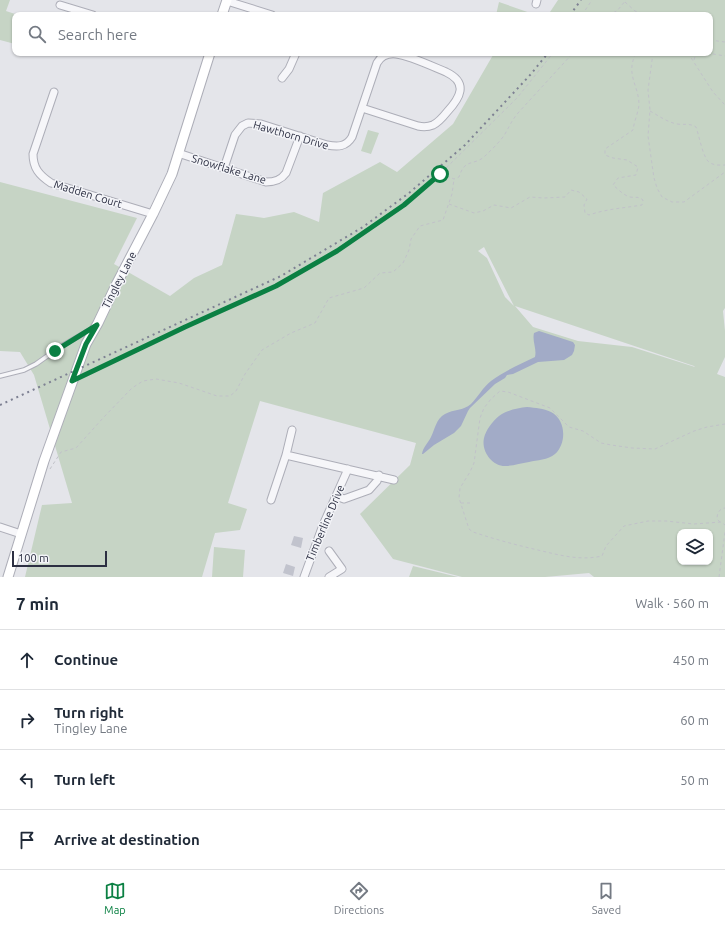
<!DOCTYPE html>
<meta charset="utf-8">
<style>
body{margin:0;font-family:Ubuntu,sans-serif;background:#f6f6f7;color:#1f2937}
.controls{position:absolute;right:12px;bottom:12px;display:grid;overflow:hidden;border-radius:8px;box-shadow:0 1px 3px #0004}
.controls button{width:36px;height:36px;display:grid;place-items:center;padding:0;border:0;border-bottom:1px solid #e0e1e3;background:#fff;color:#1f2937;font:20px sans-serif}
.scale{position:absolute;left:12px;bottom:10px;width:95px;box-sizing:border-box;padding-left:4px;border:2px solid #2c2f42;border-top:0;font-size:11px;line-height:14px;white-space:nowrap;color:#2c2f42;-webkit-text-stroke:3px #f3f4f8;paint-order:stroke}
.stop{position:absolute;width:12px;height:12px;margin:-9px;border:3px solid #0b8043;border-radius:50%;background:#fff}
.stop.end{background:#0b8043;border-color:#fff;box-shadow:0 1px 4px #0008}
.list{margin:0;padding:0;list-style:none}
h2{display:flex;justify-content:space-between;align-items:center;height:52px;margin:0;padding:0 16px;font-size:17px}
h2 small{font-size:13px;font-weight:400;color:#747a83}
.list li{display:grid;grid-template-columns:26px 1fr auto;gap:12px;align-items:center;box-sizing:border-box;height:60px;padding:0 16px;border-top:1px solid #e0e1e3}
.list b{display:block;font-size:15px;white-space:nowrap}
.list p{margin:0;font-size:13px;white-space:nowrap;color:#747a83}
.list em{font-size:13px;font-style:normal;color:#747a83}
.icon{flex:none;width:22px;height:22px;fill:none;stroke:currentColor;stroke-width:2;stroke-linecap:round;stroke-linejoin:round}
.map{position:relative;flex:none;width:725px;height:577px;overflow:hidden}
.search{position:absolute;background:#fff;box-shadow:0 1px 3px #0004;left:12px;right:12px;top:12px;height:44px;display:flex;align-items:center;gap:10px;box-sizing:border-box;padding:0 14px;border-radius:8px;color:#747a83;font-size:15px}
.sheet{height:292px;background:#fff}
nav{display:flex;justify-content:space-around;align-items:center;box-sizing:border-box;height:56px;border-top:1px solid #e0e1e3;background:#fff;font-size:11px;color:#747a83}
nav a{display:grid;justify-items:center;gap:2px}
nav .on{color:#0b8043}
.map>svg:first-child{display:block}
</style>
<div class="map">
<svg width="725" height="577" viewBox="0 0 725 577">
<rect width="100%" height="100%" fill="#e4e5ea"/>
<path fill="#c6d4c5" fill-rule="evenodd" d="M0,0H10L6,11L18,15H15V44L0,40Z
M558,0H725V308L723,311L725,331V357L717,374L725,377V577H594L589,573L545,577H462L393,559L360,514L410,465L416,443L260,401L228,503L247,509L240,530L215,533L202,577H25L42,505L72,503L34,375L20,352L0,351V182L137,218L114,264L170,296L194,278L222,265L236,214L264,218L294,212L319,222L323,193L380,162L397,172L453,124L493,55L492,53H710V15H548ZM484,247L514,306L505,297L487,258L478,251ZM515,306L694,366L695,367L632,347L578,341L533,327ZM680,532H710V562H680Z
M499,2L536,15H496Z
M368,130L379,133L371,154L361,151Z
M214,547L245,550L243,577H212Z
M413,566L458,577H409Z"/>
<path fill="#a2abc7" d="M539,331L573,342L575,345L574,351L572,355L564,360L538,362L513,374L507,375L505,378L495,384L470,408L468,411L461,426L454,433L434,445L423,454H422C423,447 428,443 431,437C435,429 436,419 445,414C454,409 463,411 471,404C478,397 483,387 491,381C505,371 520,364 535,357C537,349 532,341 534,333Z
M527,407C536,408 543,408 551,412C566,420 567,443 555,454C548,460 537,460 529,462C521,463 513,466 505,466C492,466 481,451 484,438C486,430 492,422 499,416C507,410 518,408 527,407Z"/>
<path fill="#c1c3cd" d="M294,536L303,538L301,548L291,545Z
M286,564L295,567L293,576L283,573Z"/>
<g fill="none" stroke-linecap="round" stroke-linejoin="round">
<defs>
<path id="lane" d="M0,376L24,370L36,364L60,347L93,328"/>
<path id="street" d="M227,1L272,15
M536,4L537,0
M60,5L93,15
M282,78L289,69L296,53
M54,92L33,154C33,168 39,175 51,183L153,214
M178,153L266,182C275,182 281,180 286,173L300,136
M224,168L235,135L242,126L248,123L261,124L327,145C338,147 346,147 352,137L377,63C381,56 387,53 396,54C408,55 434,67 446,72C469,83 460,98 447,112C443,117 439,122 433,125C428,127 423,127 418,126L362,108
M286,455L394,480
M336,496L344,499L369,490L377,481L379,475
M271,500L286,455L292,430
M0,527L21,534
M304,577L323,525L348,469
M329,577L342,569L329,551"/>
<path id="secondary" d="M222,15L227,0
M8,577L44,461L86,344L98,323L117,283L153,214L172,174L210,53"/>
</defs>
<use href="#lane" stroke="#adaeb8" stroke-width="5.5"/>
<use href="#street" stroke="#adaeb8" stroke-width="9"/>
<use href="#secondary" stroke="#adaeb8" stroke-width="11"/>
<path stroke="#c1c2c9" stroke-width="1" stroke-dasharray="3 3" stroke-linecap="butt" d="M625,2L635,11L648,15
M582,15L592,0
M608,15L617,11L626,0
M710,40L725,42
M653,53L648,90L650,110L648,136L654,178L657,188L662,197L672,202H684L725,172
M688,53L713,92L725,105
M707,53L725,56
M694,60L696,53
M650,111C659,116 667,122 677,124C684,125 690,123 696,127C699,135 703,158 709,162C714,166 720,165 725,165
M441,174L454,179L459,177C465,158 473,166 484,157C491,150 500,142 505,134C509,127 512,120 518,113L573,53
M449,204L474,213L483,211L494,205L511,208L530,197L544,198L565,197L571,190L579,192L587,199L584,205L585,213L589,215C606,209 624,208 642,205L643,200C638,196 635,198 630,197C623,195 618,189 613,185L618,178L636,175L638,167L627,160L613,158L605,155V149L633,130C634,122 638,113 639,105C639,85 625,75 636,53
M84,376L185,327L276,286L337,251L404,205L440,174L517,98L553,53
M725,424L707,427L694,431L655,449L632,448L611,445L601,443L583,431L569,427L550,408L508,392L500,391L491,399L484,408L480,418L474,463L470,472L460,488L459,498L469,529L473,532C494,539 516,545 538,550C559,555 580,561 602,556L606,546L624,526L648,521H666L694,524L721,522L725,525
M50,469L61,452L76,448L103,418L132,388L143,381L156,379L179,383L217,396H230L236,391L245,374L262,350L291,333L315,323L329,298L364,288L380,273L393,272L403,263L409,250L411,239L420,226L443,220L452,194L454,179
M461,503H471
M720,522L717,519C717,513 719,509 725,508
M719,577L725,532"/>
<use href="#lane" stroke="#f6f6f9" stroke-width="3.5"/>
<use href="#street" stroke="#f6f6f9" stroke-width="7"/>
<use href="#secondary" stroke="#fff" stroke-width="9"/>
<path stroke="#7e8193" stroke-width="2" stroke-dasharray="2 4" stroke-linecap="butt" d="M570,15L581,0
M0,405L281,276L363,227L409,193L465,145L531,74L548,53"/>
</g>
<g fill="none" stroke-linecap="round" stroke-linejoin="round">
<path stroke="#0b8043" stroke-width="5" d="M55,351L97,325L86,344L72,381L185,327L276,286L337,251L404,205L440,174"/>
</g>
<g text-anchor="middle" dominant-baseline="central" stroke-width="3" stroke-linejoin="round" paint-order="stroke">
<g font-size="11" fill="#2c2f42" stroke="#f3f4f8">
<text transform="translate(291 135) rotate(16)">Hawthorn Drive</text>
<text transform="translate(229 169) rotate(17)">Snowflake Lane</text>
<text transform="translate(88 194) rotate(17)">Madden Court</text>
<text transform="translate(119 280) rotate(-63)">Tingley Lane</text>
<text transform="translate(325 523) rotate(-67)">Timberline Drive</text>
</g>
</g>
</svg>
<div class="controls">
<button><svg class="icon" aria-label="layers" viewBox="0 0 24 24"><path d="M12 4l9 5-9 5-9-5zM3 14l9 5 9-5"/></svg></button>
</div>
<div class="scale">100 m</div>
<div class="stop" style="left:440px;top:174px"></div>
<div class="stop end" style="left:55px;top:351px"></div>
<div class="search"><svg class="icon" aria-label="search" viewBox="0 0 24 24"><circle cx="10" cy="10" r="6"/><path d="M15 15l6 6"/></svg>Search here</div>
</div>
<section class="sheet">
<h2>7 min<small>Walk · 560 m</small></h2>
<ul class="list">
<li><svg class="icon" aria-label="ahead" viewBox="0 0 24 24"><path d="M12 20V5M6 11l6-6 6 6"/></svg><div><b>Continue</b></div><em>450 m</em></li>
<li><svg class="icon" aria-label="right" viewBox="0 0 24 24"><path d="M7 20v-9h11M14 6l5 5-5 5"/></svg><div><b>Turn right</b><p>Tingley Lane</p></div><em>60 m</em></li>
<li><svg class="icon" aria-label="left" viewBox="0 0 24 24"><path d="M17 20v-9H6M10 6l-5 5 5 5"/></svg><div><b>Turn left</b></div><em>50 m</em></li>
<li><svg class="icon" aria-label="arrive" viewBox="0 0 24 24"><path d="M6 21V4h12l-3 4 3 4H6"/></svg><div><b>Arrive at destination</b></div></li>
</ul>
</section>
<nav>
<a class="on"><svg class="icon" aria-label="map" viewBox="0 0 24 24"><path d="M3 6l6-2 6 2 6-2v14l-6 2-6-2-6 2zM9 4v14M15 6v14"/></svg>Map</a>
<a><svg class="icon" aria-label="directions" viewBox="0 0 24 24"><path d="M12 3l9 9-9 9-9-9zM9 14v-3h6M13 9l2 2-2 2"/></svg>Directions</a>
<a><svg class="icon" aria-label="saved" viewBox="0 0 24 24"><path d="M7 4h10v16l-5-4-5 4z"/></svg>Saved</a>
</nav>
